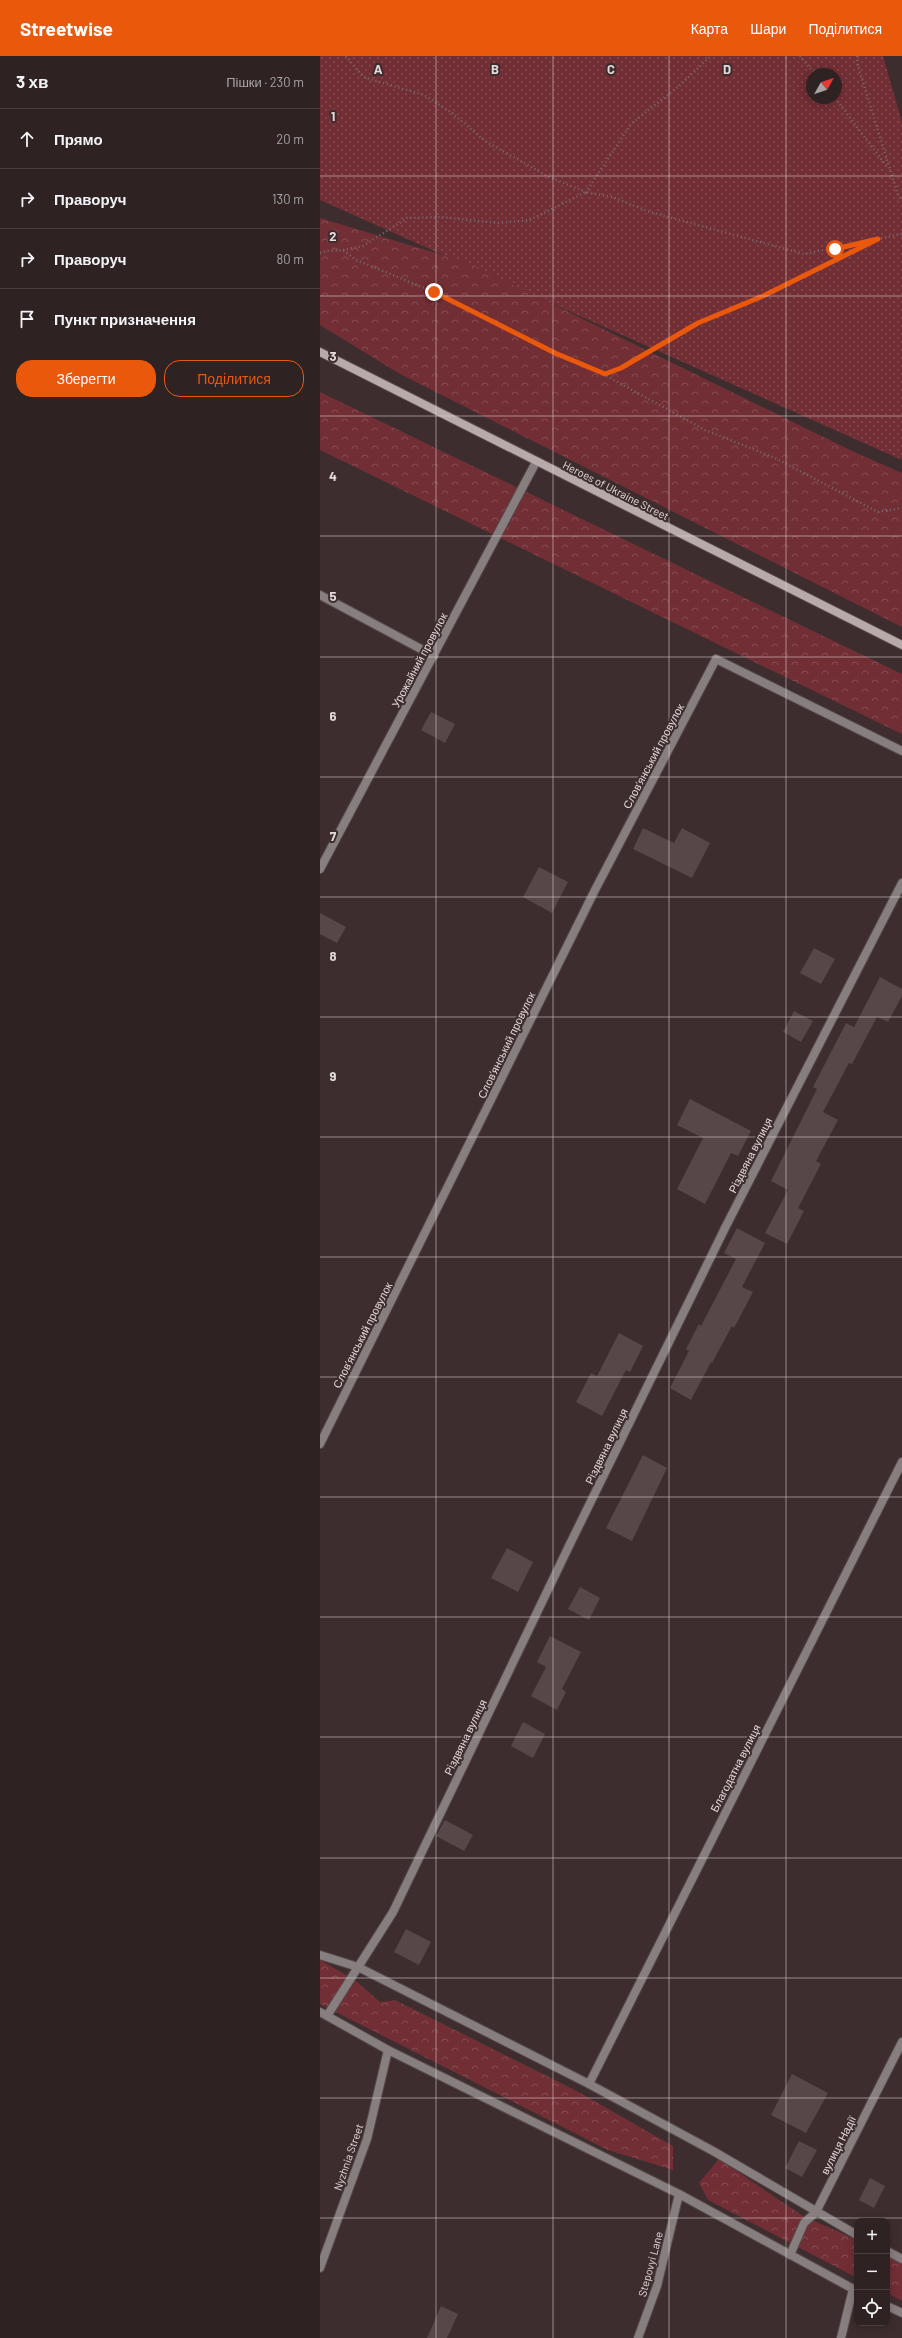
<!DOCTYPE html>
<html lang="uk">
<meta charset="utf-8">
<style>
body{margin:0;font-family:Barlow,sans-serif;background:#3a2f2f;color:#f1f3f6}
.controls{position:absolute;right:12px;bottom:12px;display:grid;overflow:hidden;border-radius:8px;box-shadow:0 2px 10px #0003}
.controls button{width:36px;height:36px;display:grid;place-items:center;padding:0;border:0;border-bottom:1px solid #493f40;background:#2e2222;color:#f1f3f6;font:20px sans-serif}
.compass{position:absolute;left:486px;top:12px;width:36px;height:36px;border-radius:50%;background:#2e2222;box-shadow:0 2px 10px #0003;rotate:50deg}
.stop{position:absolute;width:12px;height:12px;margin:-9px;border:3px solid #ea580c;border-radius:50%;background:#fff}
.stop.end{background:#ea580c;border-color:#fff;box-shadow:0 1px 4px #0008}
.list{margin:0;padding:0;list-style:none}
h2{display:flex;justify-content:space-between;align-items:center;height:52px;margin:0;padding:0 16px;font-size:17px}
h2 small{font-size:13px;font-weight:400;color:#a7a4a5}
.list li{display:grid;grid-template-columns:26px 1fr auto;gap:12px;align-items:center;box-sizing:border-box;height:60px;padding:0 16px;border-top:1px solid #493f40}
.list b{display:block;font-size:15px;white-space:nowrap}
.list em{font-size:13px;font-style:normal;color:#a7a4a5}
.actions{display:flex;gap:8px;padding:12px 16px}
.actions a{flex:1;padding:9px 0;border:1px solid #ea580c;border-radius:16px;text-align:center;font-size:14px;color:#ea580c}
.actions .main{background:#ea580c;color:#fff}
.icon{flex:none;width:22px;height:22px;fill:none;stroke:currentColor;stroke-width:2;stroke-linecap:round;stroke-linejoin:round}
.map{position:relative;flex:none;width:582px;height:2282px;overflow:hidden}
header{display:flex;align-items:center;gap:24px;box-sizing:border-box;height:56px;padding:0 20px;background:#ea580c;color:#fff}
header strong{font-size:19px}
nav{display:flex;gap:22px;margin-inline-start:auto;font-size:14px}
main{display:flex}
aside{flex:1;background:#2e2222}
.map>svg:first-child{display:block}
</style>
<header>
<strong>Streetwise</strong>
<nav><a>Карта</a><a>Шари</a><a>Поділитися</a></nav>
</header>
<main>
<aside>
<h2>3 хв<small>Пішки · 230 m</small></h2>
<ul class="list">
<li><svg class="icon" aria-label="ahead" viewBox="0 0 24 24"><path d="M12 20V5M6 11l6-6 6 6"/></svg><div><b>Прямо</b></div><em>20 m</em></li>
<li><svg class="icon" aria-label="right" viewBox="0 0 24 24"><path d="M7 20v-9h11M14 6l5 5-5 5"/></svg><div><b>Праворуч</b></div><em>130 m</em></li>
<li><svg class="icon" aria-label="right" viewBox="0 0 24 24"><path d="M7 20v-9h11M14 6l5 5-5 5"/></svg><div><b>Праворуч</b></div><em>80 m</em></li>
<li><svg class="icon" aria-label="arrive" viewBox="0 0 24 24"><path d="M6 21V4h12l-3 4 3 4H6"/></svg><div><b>Пункт призначення</b></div></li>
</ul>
<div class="actions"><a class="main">Зберегти</a><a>Поділитися</a></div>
</aside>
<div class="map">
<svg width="582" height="2282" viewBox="0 0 582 2282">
<defs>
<pattern id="grass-dots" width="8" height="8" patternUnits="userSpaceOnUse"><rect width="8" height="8" fill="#712e35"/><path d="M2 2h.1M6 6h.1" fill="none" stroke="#854c52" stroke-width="1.8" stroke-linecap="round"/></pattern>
<pattern id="forest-crowns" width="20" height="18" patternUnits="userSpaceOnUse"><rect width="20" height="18" fill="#712e35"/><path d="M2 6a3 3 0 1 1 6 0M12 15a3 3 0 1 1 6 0" fill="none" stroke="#854c52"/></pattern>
</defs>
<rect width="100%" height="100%" fill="#3d2d2e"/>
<path fill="url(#grass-dots)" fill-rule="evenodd" d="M0,0H563L582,66V404L0,144ZM492,18H516V42H492Z"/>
<path fill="url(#forest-crowns)" d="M0,162L149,207L532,395L582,417V571L80,318L0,269Z
M0,336L582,618V678L0,394Z
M0,1904L35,1924L60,1946L75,1944L255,2034L353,2090V2114L288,2094L0,1948Z
M399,2103L483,2160L537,2184V2222L388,2144L379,2127Z
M567,2199L582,2207V2245L567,2237Z"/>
<path fill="#584748" d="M111,656L135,668L125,687L101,674Z
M323,772L354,787L362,772L390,787L372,822L313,793Z
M219,811L248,826L232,857L203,841Z
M0,857L26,871L17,887L0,878Z
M494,892L515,903L501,928L480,917Z
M560,921L582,933V940L568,966L557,961L532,1008L529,1007L503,1056L518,1064L496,1105L501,1108L478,1152L484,1155L467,1188L445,1177L468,1134L451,1125L497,1033L493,1031L526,967L534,971Z
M474,955L493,965L481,986L463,976Z
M370,1043L431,1075L418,1100L411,1097L385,1148L357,1133L383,1082L357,1069Z
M417,1172L445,1187L422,1231L433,1236L414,1272L412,1270L392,1307L391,1306L371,1344L350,1332L369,1295L366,1293L379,1268L381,1270L416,1203L404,1197Z
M299,1277L323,1290L310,1316L306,1314L282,1360L256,1346L271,1317L277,1320Z
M323,1399L347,1412L312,1485L286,1472Z
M187,1492L213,1506L198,1536L171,1522Z
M260,1531L280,1542L269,1564L248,1553Z
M230,1580L261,1596L242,1633L246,1636L237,1654L211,1640L226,1611L217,1606Z
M203,1666L225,1678L213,1702L191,1690Z
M125,1764L153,1779L144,1795L116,1780Z
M86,1873L111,1886L99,1909L74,1896Z
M472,2018L508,2037L486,2077L451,2059Z
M479,2085L497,2094L482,2121L465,2112Z
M550,2122L565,2130L554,2152L539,2144Z
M121,2250L138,2258L127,2282H107Z"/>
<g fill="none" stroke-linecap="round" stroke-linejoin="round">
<defs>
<path id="lane" d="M396,603L582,695
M0,1899L38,1911L269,2028L393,2095L537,2179
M567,2195L582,2203"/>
<path id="street" d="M0,539L114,600
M0,813L216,406
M0,1388L275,834L396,603
M0,1956L68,1994L359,2138L537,2235
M7,1960L73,1856L249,1490L406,1170L582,827
M269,2028L582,1406
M470,2199L484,2167L496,2156L582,1986
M0,2212L47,2083L68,1994
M567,2250L582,2257
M318,2282L337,2230L359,2138
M521,2282L533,2233"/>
<path id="secondary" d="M0,296L582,589"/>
</defs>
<use href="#lane" stroke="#58494a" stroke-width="10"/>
<use href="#street" stroke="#58494a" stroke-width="10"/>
<use href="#secondary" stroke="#58494a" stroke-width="10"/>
<path stroke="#796b6c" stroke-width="2.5" stroke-dasharray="1 3" stroke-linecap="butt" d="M26,0L43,21L104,39L132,57L165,85L229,121L266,136L311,68L359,30L391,0
M480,0L495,18
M537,0L538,10L578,139L582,145
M515,42L568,112
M557,183L582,178
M23,194L43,190L87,162L121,161L178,167L210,164L266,136L292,141L330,156L484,198L558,183
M0,197L6,195L23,194L36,204L114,236L235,297L285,319L385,374L455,402L558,456L582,452
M285,318L301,312L378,267L443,241L553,185"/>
<use href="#lane" stroke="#877e7f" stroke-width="8"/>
<use href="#street" stroke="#877e7f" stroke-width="8"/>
<use href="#secondary" stroke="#b7aaaa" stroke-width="8"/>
</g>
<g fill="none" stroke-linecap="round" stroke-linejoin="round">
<path stroke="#ea580c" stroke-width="5" d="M114,236L235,297L285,318L301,312L378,267L443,240L558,183L515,193"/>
</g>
<path fill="none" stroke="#e4d9da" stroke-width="1" stroke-opacity="0.55" d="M116,0V2282M233,0V2282M349,0V2282M466,0V2282M0,120H582M0,240H582M0,360H582M0,480H582M0,601H582M0,721H582M0,841H582M0,961H582M0,1081H582M0,1201H582M0,1321H582M0,1441H582M0,1561H582M0,1681H582M0,1802H582M0,1922H582M0,2042H582M0,2162H582"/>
<g text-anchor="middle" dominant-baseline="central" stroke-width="4" stroke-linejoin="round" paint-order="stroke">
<g font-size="11" fill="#e4d9da" stroke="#3d2d2e">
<text transform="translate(296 434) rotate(27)">Heroes of Ukraine Street</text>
<text transform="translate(99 604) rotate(-62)">Урожайний провулок</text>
<text transform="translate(333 700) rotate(-62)">Словʼянський провулок</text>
<text transform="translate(186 989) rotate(-64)">Словʼянський провулок</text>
<text transform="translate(430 1099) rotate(-63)">Різдвяна вулиця</text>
<text transform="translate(42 1279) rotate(-63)">Словʼянський провулок</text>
<text transform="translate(286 1390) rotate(-64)">Різдвяна вулиця</text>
<text transform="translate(145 1681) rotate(-64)">Різдвяна вулиця</text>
<text transform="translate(415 1712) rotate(-63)">Благодатна вулиця</text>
<text transform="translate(518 2089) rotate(-63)">вулиця Надії</text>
<text transform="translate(28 2101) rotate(-71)">Nyzhnia Street</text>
<text transform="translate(330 2208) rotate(-75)">Stepovyi Lane</text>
</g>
</g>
<g font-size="13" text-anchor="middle" font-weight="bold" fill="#e4d9da" stroke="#3d2d2e" stroke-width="4" stroke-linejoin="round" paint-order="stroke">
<text x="58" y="18">A</text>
<text x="175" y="18">B</text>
<text x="291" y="18">C</text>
<text x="407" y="18">D</text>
<text x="13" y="65">1</text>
<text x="13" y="185">2</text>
<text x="13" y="305">3</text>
<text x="13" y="425">4</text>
<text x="13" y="545">5</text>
<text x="13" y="665">6</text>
<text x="13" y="785">7</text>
<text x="13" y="905">8</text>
<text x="13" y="1025">9</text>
</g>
</svg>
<div class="controls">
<button>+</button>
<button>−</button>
<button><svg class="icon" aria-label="locate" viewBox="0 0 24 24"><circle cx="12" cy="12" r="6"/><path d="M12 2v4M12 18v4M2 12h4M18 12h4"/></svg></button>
</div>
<svg class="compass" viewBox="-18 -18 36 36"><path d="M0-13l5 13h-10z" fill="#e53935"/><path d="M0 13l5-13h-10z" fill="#a7a4a5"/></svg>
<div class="stop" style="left:515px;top:193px"></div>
<div class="stop end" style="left:114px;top:236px"></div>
</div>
</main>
